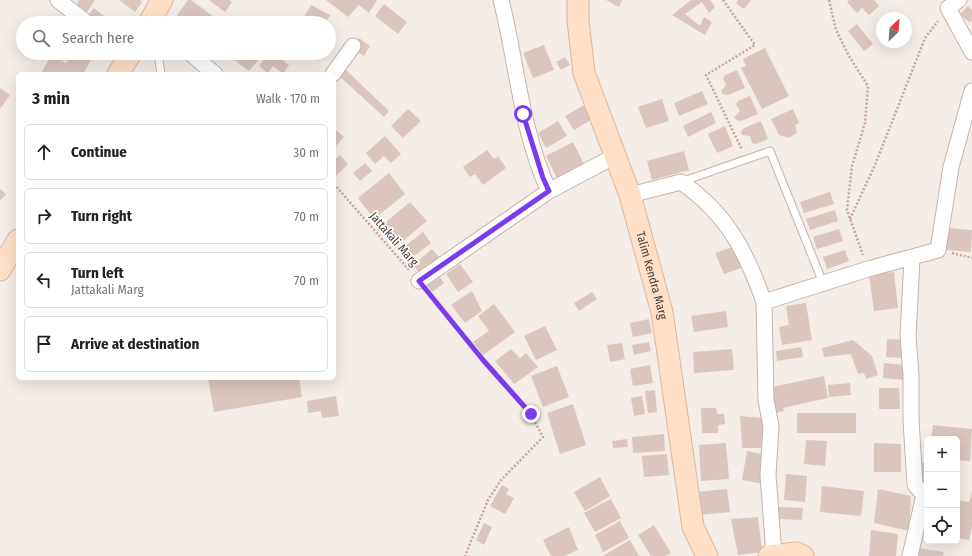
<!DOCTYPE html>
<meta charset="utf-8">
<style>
body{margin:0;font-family:"Fira Sans Condensed",sans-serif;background:#f2f2f2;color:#222}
.controls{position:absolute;right:12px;bottom:12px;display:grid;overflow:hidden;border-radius:6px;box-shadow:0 4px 16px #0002}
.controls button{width:36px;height:36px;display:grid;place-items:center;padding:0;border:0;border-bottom:1px solid #e0e0e0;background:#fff;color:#222;font:20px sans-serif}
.compass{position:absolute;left:876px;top:12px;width:36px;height:36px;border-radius:50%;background:#fff;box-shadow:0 4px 16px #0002;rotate:25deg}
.stop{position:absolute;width:12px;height:12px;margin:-9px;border:3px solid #7c3aed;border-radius:50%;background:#fff}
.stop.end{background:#7c3aed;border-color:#fff;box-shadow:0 1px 4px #0008}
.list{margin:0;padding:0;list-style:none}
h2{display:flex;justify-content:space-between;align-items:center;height:52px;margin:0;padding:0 16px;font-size:17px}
h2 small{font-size:13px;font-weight:400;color:#767676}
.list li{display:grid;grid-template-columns:26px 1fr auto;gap:12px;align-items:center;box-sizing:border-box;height:56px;margin:0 8px 8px;padding:0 8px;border:1px solid #e0e0e0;border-radius:6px}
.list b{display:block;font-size:15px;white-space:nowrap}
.list p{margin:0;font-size:13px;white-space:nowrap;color:#767676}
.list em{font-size:13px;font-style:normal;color:#767676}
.icon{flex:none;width:22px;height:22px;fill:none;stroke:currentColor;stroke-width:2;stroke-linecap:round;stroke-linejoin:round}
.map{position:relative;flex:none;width:972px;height:556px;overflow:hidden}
.search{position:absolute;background:#fff;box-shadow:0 4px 16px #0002;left:16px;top:16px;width:320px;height:44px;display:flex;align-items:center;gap:10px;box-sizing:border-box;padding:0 14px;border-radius:22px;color:#767676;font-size:15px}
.panel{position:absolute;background:#fff;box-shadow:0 4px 16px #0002;left:16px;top:72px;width:320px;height:308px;border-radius:6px}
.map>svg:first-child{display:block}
</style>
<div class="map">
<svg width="972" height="556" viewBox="0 0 972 556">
<rect width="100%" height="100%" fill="#f4ece6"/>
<path fill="#dac6be" d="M79,0H95L87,12L77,4Z
M119,0H140L142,2L135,12Z
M188,0H191L214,17L210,23H176L173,21Z
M209,0H229L232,2L225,12Z
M326,0H377L369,13L359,5L348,17Z
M606,0H622L619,7Z
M691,0H710L715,7L709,13L702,2L685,14L700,26L704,17L712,22L705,35L672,15Z
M738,0H751L744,9L736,3Z
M849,0H874L879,6L869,15L862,8L857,13L847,2Z
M384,4L407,22L398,34L375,16Z
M311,5L330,15L326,23H301Z
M968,6L972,10V20L970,23L960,14Z
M94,8L110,21L108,23H94L86,18Z
M857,24L873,44L864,51L848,31Z
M359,38L370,46L364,56L352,48Z
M544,45L554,70L533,78L523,53Z
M765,48L789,96L762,109L741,68L746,66L743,59Z
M80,53H95L83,74H41L51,55L66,63L70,55L77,58Z
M233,53H264L249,71L230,57Z
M269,53H274L289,65L283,74L273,66L268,73L259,66Z
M296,53H311L308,60Z
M565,57L570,65L561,70L556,62Z
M344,68L389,111L384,117L338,75Z
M737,70L745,88L728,95L723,94L721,91L726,85L723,79L725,75Z
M0,88L10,95L0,109Z
M702,91L708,104L679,116L674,103Z
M750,96L758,114L741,121L736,120L734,117L740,111L736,104L738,101Z
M662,99L669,121L646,128L638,107Z
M586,104L594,118L574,130L565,116Z
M408,109L421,121L403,138L391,126Z
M793,109L799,123L795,125L797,133L789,138L779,135L771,119Z
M711,112L716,123L688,137L683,126Z
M558,121L567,136L546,148L538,133Z
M761,121L768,139L756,144L752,143L750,136L742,135L741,132L744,128Z
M725,126L733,146L717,153L708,134Z
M334,128L344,137L334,148Z
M385,136L401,154L391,163L384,156L375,164L366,153Z
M573,142L584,164L557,178L546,156Z
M487,150L494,159L498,156L506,168L483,185L475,174L470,177L463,167Z
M684,151L689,170L652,180L647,161Z
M340,155L348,164L334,178V160Z
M365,163L372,171L360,181L353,173Z
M389,173L405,194L374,219L358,198Z
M0,189L6,194L0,201Z
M830,192L834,204L804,213L800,202Z
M410,202L427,221L397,246L380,227Z
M835,210L838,221L810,230L806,219Z
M948,228L972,230L971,252L946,250Z
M839,229L843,241L817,249L813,237Z
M423,232L431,243L408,261L400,250Z
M739,245L748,266L724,274L715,253Z
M432,249L441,259L421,275L413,265Z
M845,250L849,261L827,269L823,257Z
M460,264L473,282L458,292L446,274Z
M894,272L898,308L874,311L869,275Z
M437,273L444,283L432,292L424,282Z
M472,291L482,311L465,323L451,305Z
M592,292L597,299L579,311L574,303Z
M806,303L812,340L782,345L779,327L789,325L786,306Z
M494,304L515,332L483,355L473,342L489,331L478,316Z
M726,311L728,327L694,332L691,316Z
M649,319L652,333L633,337L630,323Z
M545,326L557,350L536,360L524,336Z
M887,339L907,340L906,358L886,357Z
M853,340L872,356L878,375L866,379L864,373L858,374L851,354L824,357L822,348Z
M649,342L651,351L634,355L632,345Z
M622,343L625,359L610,362L607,345Z
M801,347L803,357L777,361L776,351Z
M511,349L520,358L526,353L538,367L514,384L495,361Z
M732,349L734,370L694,373L693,352Z
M884,363L905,365L903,380L883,378Z
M650,365L653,383L633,386L630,369Z
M557,366L569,397L543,407L531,376Z
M824,376L828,398L783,408L784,411L772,414L768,388Z
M208,378H299L302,397L214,412Z
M850,383L851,395L829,397L828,385Z
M879,388H899L900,409H879Z
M655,390L657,412L648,413L645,391Z
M336,396L339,416L322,418L321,411L308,413L307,401Z
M642,396L645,414L634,416L631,398Z
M573,404L586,445L560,454L547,413Z
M701,408H716L717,414H724L725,424L718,425V433H702Z
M797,413H856V433H797Z
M740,416L763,418L764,448H742Z
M933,425L972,429L970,461L957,460V439H931Z
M664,434L665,451L633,453L632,437Z
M627,439L628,447L613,448L612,441Z
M806,440L827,441L825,466L804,464Z
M726,443L729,479L701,481L699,445Z
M874,443L901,444V472H874Z
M747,451L767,455L764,484L742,480Z
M667,454L669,475L644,477L642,456Z
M921,463H927V488L921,487Z
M786,474L807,476L805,502L784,500Z
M600,477L610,496L585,511L574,492Z
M502,485L509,489L506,494L514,498L505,514L490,506Z
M822,486L864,491L861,516L820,512Z
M727,489L730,512L699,515L697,492Z
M878,489L911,496L909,531L874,523Z
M972,491V526L969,540L957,538V500L969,502Z
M611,499L621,518L595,532L584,513Z
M778,507L803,508L802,520L778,519Z
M758,517L762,552L738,555L731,519Z
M620,521L629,538L603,552L595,535Z
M484,523L492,527L484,545L476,540Z
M654,525L671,553L665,556H651L638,535Z
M569,527L578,550L564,556H551L543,540Z
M871,530L898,534L896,556H869Z
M630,540L639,556H603Z
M918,548L944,552L943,556H917Z"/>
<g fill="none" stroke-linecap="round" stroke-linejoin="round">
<defs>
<path id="lane" d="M158,53L161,74
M681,182L770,151L823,283"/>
<path id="street" d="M58,0L87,23
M501,0C517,63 521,131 549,191L615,156
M959,0L948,8L972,52
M190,53L215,74
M333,74L353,46
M630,195L681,182C727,214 746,251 764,302L868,269L938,250L951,167L972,91
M419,281L549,191
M764,302L766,400L771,426L768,475L774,555
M910,556L924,495L915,485L911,420V375L908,336L912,258"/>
<g id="secondary">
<path id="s1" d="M578,0V20L584,73L630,195L662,312L693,527L707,556"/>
<path d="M149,23L162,0"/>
<path d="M118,74L131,53"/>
<path d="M0,270L18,240"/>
<path d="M769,556L797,553L803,556"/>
</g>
</defs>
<use href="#lane" stroke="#c4b4ab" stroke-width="9"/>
<use href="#street" stroke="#c4b4ab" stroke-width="17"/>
<use href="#secondary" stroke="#dfb696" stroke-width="23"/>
<path stroke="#c4a798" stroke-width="2.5" stroke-dasharray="2 2" stroke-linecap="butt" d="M723,0L755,45L706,75L742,150
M829,0L836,30L849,56L868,86L865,123L852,166L847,210L863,255
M334,184L410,271
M850,219L875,165L925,38L938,21
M952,253L972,258
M428,293L531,415L543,437L501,480L488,500L465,556"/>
<use href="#lane" stroke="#fff" stroke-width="7"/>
<use href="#street" stroke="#fff" stroke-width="15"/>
<use href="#secondary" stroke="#ffe0c6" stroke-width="21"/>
</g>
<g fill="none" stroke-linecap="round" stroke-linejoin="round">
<path stroke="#7c3aed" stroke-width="5" d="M523,114L543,178L549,191L419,281L483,360L531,414"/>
</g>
<g text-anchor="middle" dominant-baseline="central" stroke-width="3.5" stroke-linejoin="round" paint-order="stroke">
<g font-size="12" fill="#483b35" stroke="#fff">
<text transform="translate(394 239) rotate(49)">Jattakali Marg</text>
<text stroke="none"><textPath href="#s1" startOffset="287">Talim Kendra Marg</textPath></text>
</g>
</g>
</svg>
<div class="controls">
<button>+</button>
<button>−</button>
<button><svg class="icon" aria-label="locate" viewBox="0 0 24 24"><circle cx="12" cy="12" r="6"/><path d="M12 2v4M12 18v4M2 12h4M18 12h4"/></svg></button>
</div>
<svg class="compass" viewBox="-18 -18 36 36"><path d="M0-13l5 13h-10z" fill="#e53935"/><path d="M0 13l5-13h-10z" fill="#767676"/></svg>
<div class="stop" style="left:523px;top:114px"></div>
<div class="stop end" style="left:531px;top:414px"></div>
<div class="search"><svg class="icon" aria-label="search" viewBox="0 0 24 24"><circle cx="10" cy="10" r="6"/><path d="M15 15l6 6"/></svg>Search here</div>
<section class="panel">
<h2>3 min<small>Walk · 170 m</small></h2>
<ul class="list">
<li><svg class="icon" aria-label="ahead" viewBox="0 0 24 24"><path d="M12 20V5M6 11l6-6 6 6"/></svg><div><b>Continue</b></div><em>30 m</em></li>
<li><svg class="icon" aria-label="right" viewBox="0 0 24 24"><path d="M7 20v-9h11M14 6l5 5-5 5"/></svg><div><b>Turn right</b></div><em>70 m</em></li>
<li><svg class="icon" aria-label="left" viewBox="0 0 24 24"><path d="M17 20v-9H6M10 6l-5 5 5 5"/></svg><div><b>Turn left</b><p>Jattakali Marg</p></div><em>70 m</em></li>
<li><svg class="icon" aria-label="arrive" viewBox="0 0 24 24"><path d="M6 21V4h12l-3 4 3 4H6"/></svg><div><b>Arrive at destination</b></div></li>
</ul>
</section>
</div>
